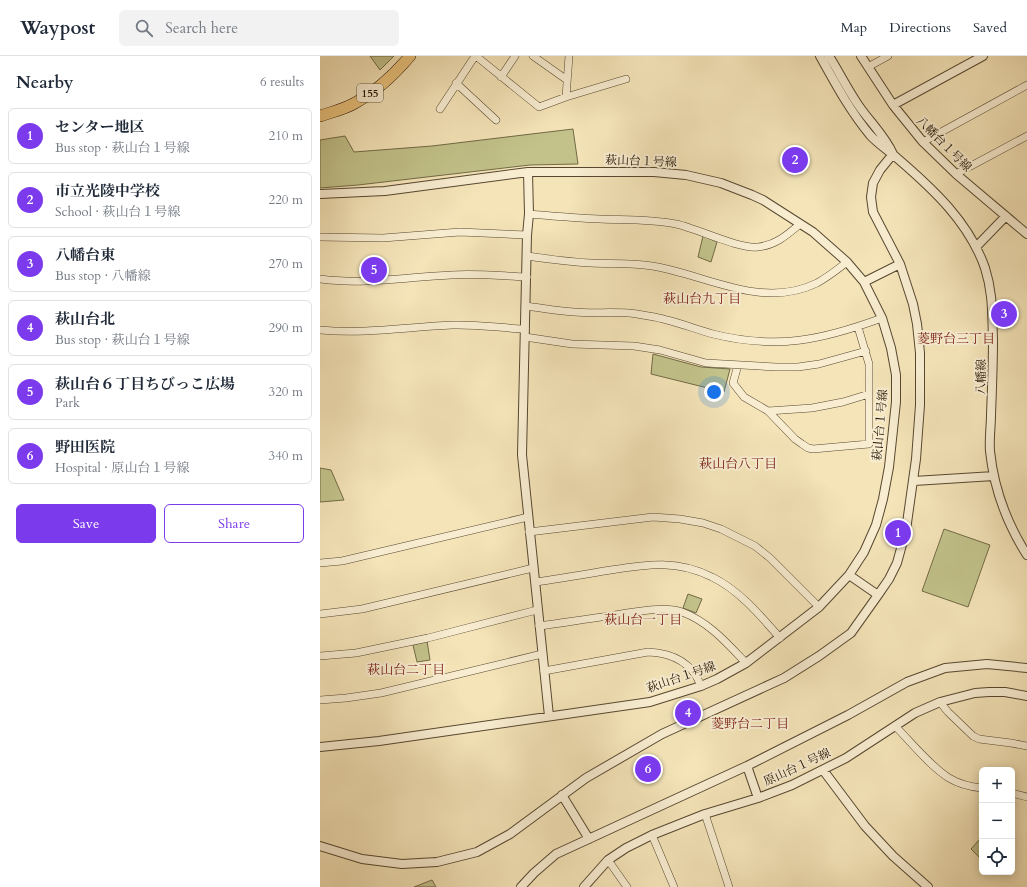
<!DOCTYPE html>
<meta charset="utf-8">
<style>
body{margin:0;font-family:Cardo,"Noto Serif JP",serif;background:#f2f2f3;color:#1f2937}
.controls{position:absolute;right:12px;bottom:12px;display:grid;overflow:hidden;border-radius:6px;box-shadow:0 2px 10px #0003}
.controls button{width:36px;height:36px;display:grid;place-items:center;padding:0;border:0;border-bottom:1px solid #e0e1e3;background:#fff;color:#1f2937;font:20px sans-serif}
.you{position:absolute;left:394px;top:336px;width:14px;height:14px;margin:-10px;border:3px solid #fff;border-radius:50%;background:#1a73e8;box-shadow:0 0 0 6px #1a73e833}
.badge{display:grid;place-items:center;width:26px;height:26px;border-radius:50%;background:#7c3aed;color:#fff;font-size:13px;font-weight:700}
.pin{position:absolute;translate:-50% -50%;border:2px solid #fff;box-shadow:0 1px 4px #0006}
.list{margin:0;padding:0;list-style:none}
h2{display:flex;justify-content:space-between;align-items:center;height:52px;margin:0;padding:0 16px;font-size:17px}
h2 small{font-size:13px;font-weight:400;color:#747a83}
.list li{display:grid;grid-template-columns:26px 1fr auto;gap:12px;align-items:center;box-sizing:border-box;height:56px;margin:0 8px 8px;padding:0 8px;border:1px solid #e0e1e3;border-radius:6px}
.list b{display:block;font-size:15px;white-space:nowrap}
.list p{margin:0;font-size:13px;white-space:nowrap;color:#747a83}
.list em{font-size:13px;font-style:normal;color:#747a83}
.actions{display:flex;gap:8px;padding:12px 16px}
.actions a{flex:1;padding:9px 0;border:1px solid #7c3aed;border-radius:6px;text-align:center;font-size:14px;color:#7c3aed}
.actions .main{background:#7c3aed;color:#fff}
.icon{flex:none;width:22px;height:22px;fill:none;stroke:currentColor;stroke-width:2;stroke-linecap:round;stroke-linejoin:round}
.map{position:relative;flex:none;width:707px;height:831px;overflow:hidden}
header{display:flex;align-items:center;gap:24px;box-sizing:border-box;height:56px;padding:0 20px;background:#fff;border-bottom:1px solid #e0e1e3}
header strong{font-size:19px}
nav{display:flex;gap:22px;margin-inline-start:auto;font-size:14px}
.search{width:280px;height:36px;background:#f2f2f3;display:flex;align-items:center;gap:10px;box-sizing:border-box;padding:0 14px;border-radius:6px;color:#747a83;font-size:15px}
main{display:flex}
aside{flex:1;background:#fff}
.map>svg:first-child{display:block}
</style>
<header>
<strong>Waypost</strong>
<div class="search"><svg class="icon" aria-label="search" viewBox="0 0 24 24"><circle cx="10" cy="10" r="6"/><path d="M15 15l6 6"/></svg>Search here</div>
<nav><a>Map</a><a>Directions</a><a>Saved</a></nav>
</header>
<main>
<aside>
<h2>Nearby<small>6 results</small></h2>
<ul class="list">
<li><span class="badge">1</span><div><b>センター地区</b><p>Bus stop · 萩山台１号線</p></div><em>210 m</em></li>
<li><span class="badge">2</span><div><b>市立光陵中学校</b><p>School · 萩山台１号線</p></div><em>220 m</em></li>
<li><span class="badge">3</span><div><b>八幡台東</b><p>Bus stop · 八幡線</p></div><em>270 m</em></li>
<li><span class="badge">4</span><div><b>萩山台北</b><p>Bus stop · 萩山台１号線</p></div><em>290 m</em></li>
<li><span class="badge">5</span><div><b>萩山台６丁目ちびっこ広場</b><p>Park</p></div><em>320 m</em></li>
<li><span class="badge">6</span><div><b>野田医院</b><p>Hospital · 原山台１号線</p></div><em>340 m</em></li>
</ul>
<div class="actions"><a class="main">Save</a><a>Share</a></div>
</aside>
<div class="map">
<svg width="707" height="831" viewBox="0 0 707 831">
<rect width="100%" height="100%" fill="#f4e4b8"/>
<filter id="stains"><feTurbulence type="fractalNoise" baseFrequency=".005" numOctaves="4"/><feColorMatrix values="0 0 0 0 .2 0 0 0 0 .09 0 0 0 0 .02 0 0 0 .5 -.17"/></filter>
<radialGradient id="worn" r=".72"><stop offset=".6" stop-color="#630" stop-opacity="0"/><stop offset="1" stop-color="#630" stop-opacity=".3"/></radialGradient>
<path fill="#c2c28a" stroke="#726a46" d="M50,0H74L60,14Z
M253,73L258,108L210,109L38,129L0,132V84L25,80L34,96L112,90Z
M383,180L397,186L391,206L378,201Z
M62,206L63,221H44L46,208Z
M333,298L381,311L410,313L404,336L331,318Z
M0,412L11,414L24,444L0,446Z
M624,473L670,489L648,551L602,535Z
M368,538L382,543L376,557L363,552Z
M107,585L110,604L97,606L93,589Z
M662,783V804L651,793L659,784Z
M112,824L116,831H94Z"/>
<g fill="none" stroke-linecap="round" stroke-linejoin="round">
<defs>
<path id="minor" d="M156,0L219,51L246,41L306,23
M213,0L247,24
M548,11L568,0
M181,21L195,0
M136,27L176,64
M246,41L249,0
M120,53L155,0
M603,86L707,29
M636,118L707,80
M209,158C233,160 256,162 280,163C305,164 331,163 356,168C379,173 418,193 438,191C456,189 467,179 480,168
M0,181L63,182L140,176L207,179
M207,200C228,203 249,206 271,207C291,208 312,207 332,210C388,219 441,254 497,227C508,221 518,213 527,206
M0,223C43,229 88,221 131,219C156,217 182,220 207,221
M206,250C222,252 238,255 254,256C275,258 296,255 317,258C327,260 337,261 347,264C363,268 378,274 393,278C457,294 502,284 562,262
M0,274C45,278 87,271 132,269C156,268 181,272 205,273
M205,281L252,288L314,290L340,294L386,307L456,311H478L499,308L546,295
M418,309L413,327L424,341L448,355L475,383L482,388L488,392L493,393L549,388V308L538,271
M448,355L492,352L523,346L549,338
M209,476L333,461L360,463L383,467L401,473L435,490L450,502L499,551
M0,507L22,505L208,461
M215,526C238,523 261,519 284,515C323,509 355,502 392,521C419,534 440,559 460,582
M0,558L42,553L213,512
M219,570C242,567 266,563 289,560C308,557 345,549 362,556C389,566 407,587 426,607
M0,600L36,597L108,582L217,554
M224,615L328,596C352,597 372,606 381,630
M0,644L26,642L61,637L222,598
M620,646L628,656L653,680L659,683L691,687L707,690
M575,670C591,686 610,710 629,722C639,728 651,731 662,732
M692,737L707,741
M385,758L409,831
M332,779L354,831
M288,804L307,831"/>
<path id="tertiary" d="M500,0C515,27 530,55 550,79C558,88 568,94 577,102C613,133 649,166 665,212C673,237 672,257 673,283C673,308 672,333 671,359C671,370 669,383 670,395C674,434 686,466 707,499
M509,0C519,16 528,34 539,50C550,66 565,80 573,98
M541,0L573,49L603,86L636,118L707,178
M573,49L663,0
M208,116L209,158L207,179L202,399L229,660
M0,138L65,135L208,116H334L366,119L401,127L432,139L443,144L493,176L527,206L544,226L562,262L571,292L576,319V346L569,411L563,443L556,469L544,496L529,519L499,551L426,607L397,623L381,630L330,646L59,685L0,691
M656,191L686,160
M544,226L580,208
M594,425L674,420
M529,519L558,539
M427,710L438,742
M503,714L545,770L573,800L608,831
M242,739L269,783
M0,790L42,803L82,808L117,806L157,796L190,778L266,722L342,678L464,622L499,600L531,577L558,539L569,523L577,507L586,474L596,403L600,349V297L597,268L593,248L580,208L553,156L551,141L553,127L560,114L573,98
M201,831L214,817L236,798L427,710L528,659L587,626L625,612L667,608L707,612
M264,831L288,804L306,792L332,779L385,758L438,742L472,729L526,702L595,657L620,646L655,637L669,636H685L707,640"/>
<path id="trunk" d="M0,60C12,56 25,53 35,47C57,35 74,19 90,0"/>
</defs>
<use href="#minor" stroke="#574730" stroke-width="8"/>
<use href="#tertiary" stroke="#574730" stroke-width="10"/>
<use href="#trunk" stroke="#231303" stroke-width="12"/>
<use href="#minor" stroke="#f8edd1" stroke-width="7"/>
<use href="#tertiary" stroke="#f8edd1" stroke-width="8"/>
<use href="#trunk" stroke="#eac27c" stroke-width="11"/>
</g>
<g text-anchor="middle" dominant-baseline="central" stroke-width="4" stroke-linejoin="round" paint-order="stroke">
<rect fill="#f8edd1" stroke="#635441" stroke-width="1" x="37" y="28" width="26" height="18" rx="3"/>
<g font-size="11" font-weight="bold" fill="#231303">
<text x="50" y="37">155</text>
</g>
<g font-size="12" fill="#231303" stroke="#f8edd1">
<text transform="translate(624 88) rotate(45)">八幡台１号線</text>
<text transform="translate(321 105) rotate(2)">萩山台１号線</text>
<text transform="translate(661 321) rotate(-89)">八幡線</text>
<text transform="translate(560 369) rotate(-85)">萩山台１号線</text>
<text transform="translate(361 621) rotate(-19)">萩山台１号線</text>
<text transform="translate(477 711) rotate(-25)">原山台１号線</text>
</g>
<g font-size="13" fill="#7a1f14" stroke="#f8edd1">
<text x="382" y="243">萩山台九丁目</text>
<text x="636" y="283">菱野台三丁目</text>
<text x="418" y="408">萩山台八丁目</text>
<text x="323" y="564">萩山台一丁目</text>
<text x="86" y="614">萩山台二丁目</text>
<text x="430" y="668">菱野台二丁目</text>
</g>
</g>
<rect width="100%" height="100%" filter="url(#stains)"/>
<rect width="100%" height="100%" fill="url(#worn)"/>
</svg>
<div class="controls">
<button>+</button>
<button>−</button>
<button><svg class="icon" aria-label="locate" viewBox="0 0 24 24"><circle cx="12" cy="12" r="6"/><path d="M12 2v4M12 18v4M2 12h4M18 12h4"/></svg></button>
</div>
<div class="you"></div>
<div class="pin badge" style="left:578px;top:477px">1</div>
<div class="pin badge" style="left:475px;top:104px">2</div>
<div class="pin badge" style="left:684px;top:258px">3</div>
<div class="pin badge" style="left:368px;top:657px">4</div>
<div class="pin badge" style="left:54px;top:214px">5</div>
<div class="pin badge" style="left:328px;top:713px">6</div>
</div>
</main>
